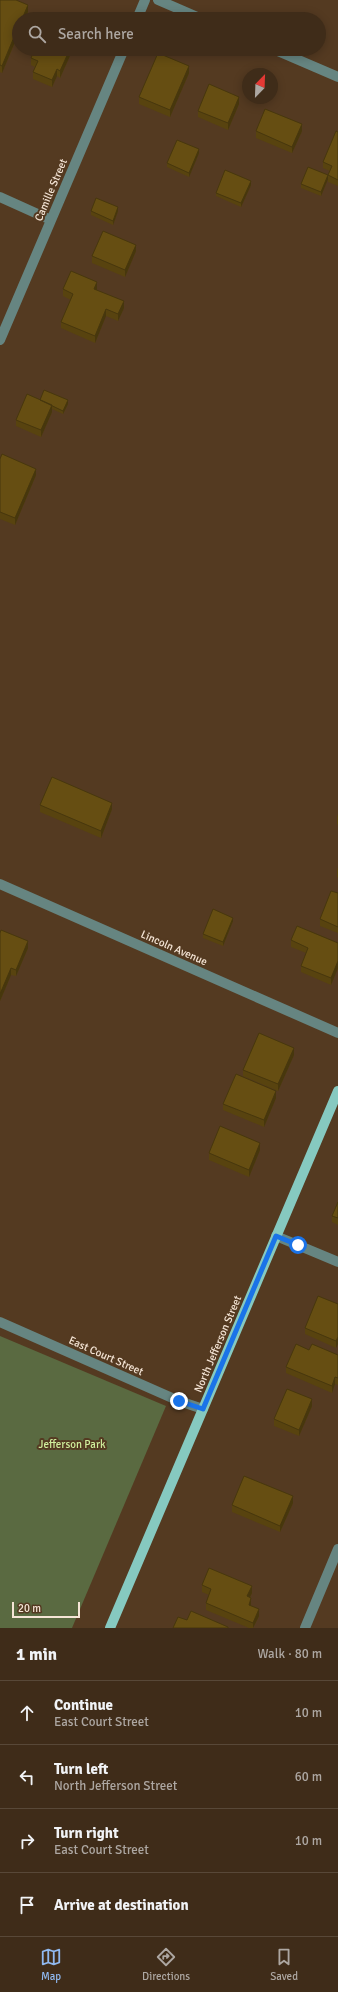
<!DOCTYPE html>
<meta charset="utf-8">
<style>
body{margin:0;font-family:Signika,sans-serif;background:#463422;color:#f1f3f6}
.compass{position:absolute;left:242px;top:68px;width:36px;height:36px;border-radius:50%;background:#3f2c19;box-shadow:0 2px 10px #0003;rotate:23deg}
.scale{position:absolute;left:12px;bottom:10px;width:68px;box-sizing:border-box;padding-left:4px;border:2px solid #f5e5d6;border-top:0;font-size:11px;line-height:14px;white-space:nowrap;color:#f5e5d6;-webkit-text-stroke:3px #543a21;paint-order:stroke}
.stop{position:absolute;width:12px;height:12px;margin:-9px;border:3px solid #1a73e8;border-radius:50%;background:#fff}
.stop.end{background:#1a73e8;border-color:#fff;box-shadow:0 1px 4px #0008}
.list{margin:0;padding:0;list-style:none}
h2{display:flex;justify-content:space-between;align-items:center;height:52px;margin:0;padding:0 16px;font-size:17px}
h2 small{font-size:13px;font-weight:400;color:#ada7a2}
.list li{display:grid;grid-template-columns:26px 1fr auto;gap:12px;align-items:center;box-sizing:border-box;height:64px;padding:0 16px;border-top:1px solid #584838}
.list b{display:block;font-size:15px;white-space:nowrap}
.list p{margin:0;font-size:13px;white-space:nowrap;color:#ada7a2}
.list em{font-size:13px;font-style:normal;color:#ada7a2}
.icon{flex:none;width:22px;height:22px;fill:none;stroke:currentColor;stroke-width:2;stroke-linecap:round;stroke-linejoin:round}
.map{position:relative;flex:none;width:338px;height:1628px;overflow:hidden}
.search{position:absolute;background:#3f2c19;box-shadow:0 2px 10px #0003;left:12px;right:12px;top:12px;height:44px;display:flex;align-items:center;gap:10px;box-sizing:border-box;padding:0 14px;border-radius:22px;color:#ada7a2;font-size:15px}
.sheet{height:308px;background:#3f2c19}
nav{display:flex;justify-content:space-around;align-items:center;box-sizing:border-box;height:56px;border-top:1px solid #584838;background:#3f2c19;font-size:11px;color:#ada7a2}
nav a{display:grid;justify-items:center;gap:2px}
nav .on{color:#90b9f0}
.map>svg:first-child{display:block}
</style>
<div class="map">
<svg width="338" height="1628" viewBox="0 0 338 1628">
<rect width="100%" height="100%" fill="#543a21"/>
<path fill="#5a6a41" d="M0,1336L166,1406L72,1628H0Z"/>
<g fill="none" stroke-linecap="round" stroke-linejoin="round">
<path stroke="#668581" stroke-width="10" d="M158,0L202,19
M137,19L145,0
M273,49L338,77
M0,197L51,220
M0,340L124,49
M0,884L338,1033
M276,1236L338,1262
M0,1322L179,1401L203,1409
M305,1628L338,1549"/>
<path stroke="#86c9c0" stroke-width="10" d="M110,1628L338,1091"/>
</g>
<path fill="#58430f" d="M0,0L28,12L2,73L0,72Z
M73,49L60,78L57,76L52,87L33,79V72L35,67L31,65V58Z
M189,73L170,117L139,104V97Z
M239,104L228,130L198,117V111Z
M256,131H302L292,153L256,138Z
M338,132V186L328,182V175L330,171L323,168V162Z
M199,153L189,177L167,167V163Z
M328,179L321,196L301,188V184Z
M251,185L241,207L216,196V193Z
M91,211H118L113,225L91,215Z
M136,251L125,277L92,263V256Z
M63,289H97V290L124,308L118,321L106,316L95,343L61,328V322L71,300L63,296Z
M40,400L68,404L63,414L52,409V412L41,437L16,426V420Z
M0,459L36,475L15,525L0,519Z
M40,805L112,809L101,838L40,812Z
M338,814V825L337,824V817Z
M338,867V878L337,877V870Z
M338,893V933L320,926V919Z
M233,921L223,946L203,938V934Z
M0,933L28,948L16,976L11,975L0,1001Z
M291,940L338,943V968L331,985L301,972V966L306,953L291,947Z
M294,1055L278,1091L243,1076V1070Z
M276,1098L264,1127L223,1110V1104Z
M260,1150L249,1177L209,1160V1153Z
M338,1202V1225L332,1222V1216Z
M338,1304L336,1348L305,1334V1328Z
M309,1350L338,1355V1385L335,1384L332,1393L286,1373V1367Z
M312,1406L299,1436L274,1426V1419Z
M293,1503L280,1532L232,1512V1505Z
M202,1585L252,1593L250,1597L251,1606L259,1616L253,1628H249L206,1610V1603L209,1595L202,1592Z"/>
<path fill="#47370d" d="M28,5V12L24,19H22Z
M19,25V32L2,73V66Z
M70,49H73L60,78V71Z
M189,66V73L170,117V110Z
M57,69V76L52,87V80Z
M239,97V104L228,130V123Z
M302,124V131L292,153V147Z
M199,149V153L189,177V173Z
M328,175V179L321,196V192Z
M251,181V185L241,207V203Z
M118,207V211L113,225V221Z
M136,245V251L125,277V270Z
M97,282V289L94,296V289Z
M124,301V308L118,321V314Z
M106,309V316L95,343V336Z
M68,400V404L63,414V411Z
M52,405V412L41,437V430Z
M36,469V475L15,525V518Z
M112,803V809L101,838V831Z
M233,918V921L223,946V942Z
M28,941V948L16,976V970Z
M338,961V968L331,985V978Z
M11,968V975L0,1001V994Z
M294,1048V1055L278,1091V1084Z
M276,1091V1098L264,1127V1120Z
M260,1143V1150L249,1177V1170Z
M338,1337V1344L336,1348V1341Z
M335,1377V1384L332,1393V1386Z
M312,1399V1406L299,1436V1430Z
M293,1496V1503L280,1532V1526Z
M252,1586V1593L247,1603V1596Z
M251,1598V1605L249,1612V1605Z
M259,1609V1616L253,1628V1623Z"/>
<path fill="#664e12" stroke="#47370d" d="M0,0H16L28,5L22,19H19V25L2,66L0,65Z
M35,49H70L60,71L57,69L52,80L33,72L38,61L31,58Z
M158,53L189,66L170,110L139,97Z
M209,84L239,97L228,123L198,111Z
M265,109L302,124L292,147L256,131Z
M336,131L338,132V180L328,175L332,166L323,162Z
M177,140L199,149L189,173L167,163Z
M308,167L328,175L321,192L301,184Z
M225,170L251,181L241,203L216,193Z
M96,198L118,207L113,221L91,211Z
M103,231L136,245L125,270L92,256Z
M71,271L97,282L94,289L124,301L118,314L106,309L95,336L61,322L73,294L63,289Z
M44,390L68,400L63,411L40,400Z
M27,394L52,405L41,430L16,420Z
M2,454L36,469L15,518L0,512V459Z
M52,777L112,803L101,831L40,805Z
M331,891L338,893V927L320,919Z
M213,909L233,918L223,942L203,934Z
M297,926L338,943V961L331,978L301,966L308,948L291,940Z
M1,930L28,941L16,970L11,968L0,994V933Z
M259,1033L294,1048L278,1084L243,1070Z
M236,1074L276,1091L264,1120L223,1104Z
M220,1126L260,1143L249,1170L209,1153Z
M338,1202V1218L332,1216Z
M318,1296L338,1304V1337L336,1341L305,1328Z
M296,1344L309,1350L312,1344L338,1355V1378L335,1377L332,1386L286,1367Z
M287,1389L312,1399L299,1430L274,1419Z
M244,1476L293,1496L280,1526L232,1505Z
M209,1568L252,1586L247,1596L251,1598L249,1605L259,1609L253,1623L206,1603L211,1589L202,1585Z
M191,1611L228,1627V1628H173L178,1617L187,1620Z"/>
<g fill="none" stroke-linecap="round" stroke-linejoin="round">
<path stroke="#1a73e8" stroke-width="5" d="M179,1401L203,1409L276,1236L298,1245"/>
</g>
<g text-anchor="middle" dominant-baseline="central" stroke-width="4" stroke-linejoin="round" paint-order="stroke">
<g font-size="11" fill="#f5e5d6" stroke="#543a21">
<text transform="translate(51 190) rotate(-67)">Camille Street</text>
<text transform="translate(174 948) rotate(24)">Lincoln Avenue</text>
<text transform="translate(218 1344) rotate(-67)">North Jefferson Street</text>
<text transform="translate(106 1356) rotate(24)">East Court Street</text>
</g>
<g font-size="11" fill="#cfee9c" stroke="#543a21">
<text x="72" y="1444">Jefferson Park</text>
</g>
</g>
</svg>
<svg class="compass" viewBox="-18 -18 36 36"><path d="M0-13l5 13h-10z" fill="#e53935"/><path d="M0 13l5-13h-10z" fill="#ada7a2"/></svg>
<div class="scale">20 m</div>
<div class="stop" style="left:298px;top:1245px"></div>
<div class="stop end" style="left:179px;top:1401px"></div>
<div class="search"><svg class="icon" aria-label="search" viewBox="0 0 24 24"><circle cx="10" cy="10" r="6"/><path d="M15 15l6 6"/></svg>Search here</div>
</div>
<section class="sheet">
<h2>1 min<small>Walk · 80 m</small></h2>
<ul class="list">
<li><svg class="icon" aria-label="ahead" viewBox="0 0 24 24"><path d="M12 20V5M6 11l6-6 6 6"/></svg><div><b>Continue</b><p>East Court Street</p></div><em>10 m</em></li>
<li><svg class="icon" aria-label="left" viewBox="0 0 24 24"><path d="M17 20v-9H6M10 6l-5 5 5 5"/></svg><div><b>Turn left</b><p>North Jefferson Street</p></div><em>60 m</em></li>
<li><svg class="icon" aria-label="right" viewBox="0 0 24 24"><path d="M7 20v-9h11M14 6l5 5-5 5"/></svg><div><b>Turn right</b><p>East Court Street</p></div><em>10 m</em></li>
<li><svg class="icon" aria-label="arrive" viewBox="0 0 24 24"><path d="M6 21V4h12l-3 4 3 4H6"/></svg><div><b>Arrive at destination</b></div></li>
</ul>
</section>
<nav>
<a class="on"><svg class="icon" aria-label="map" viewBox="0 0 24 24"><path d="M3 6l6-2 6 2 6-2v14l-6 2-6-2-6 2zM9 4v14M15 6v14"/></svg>Map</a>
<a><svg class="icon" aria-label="directions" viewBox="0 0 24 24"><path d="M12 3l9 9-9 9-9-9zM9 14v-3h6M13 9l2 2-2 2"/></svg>Directions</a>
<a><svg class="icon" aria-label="saved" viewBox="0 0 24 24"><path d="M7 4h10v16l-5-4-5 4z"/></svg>Saved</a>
</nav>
